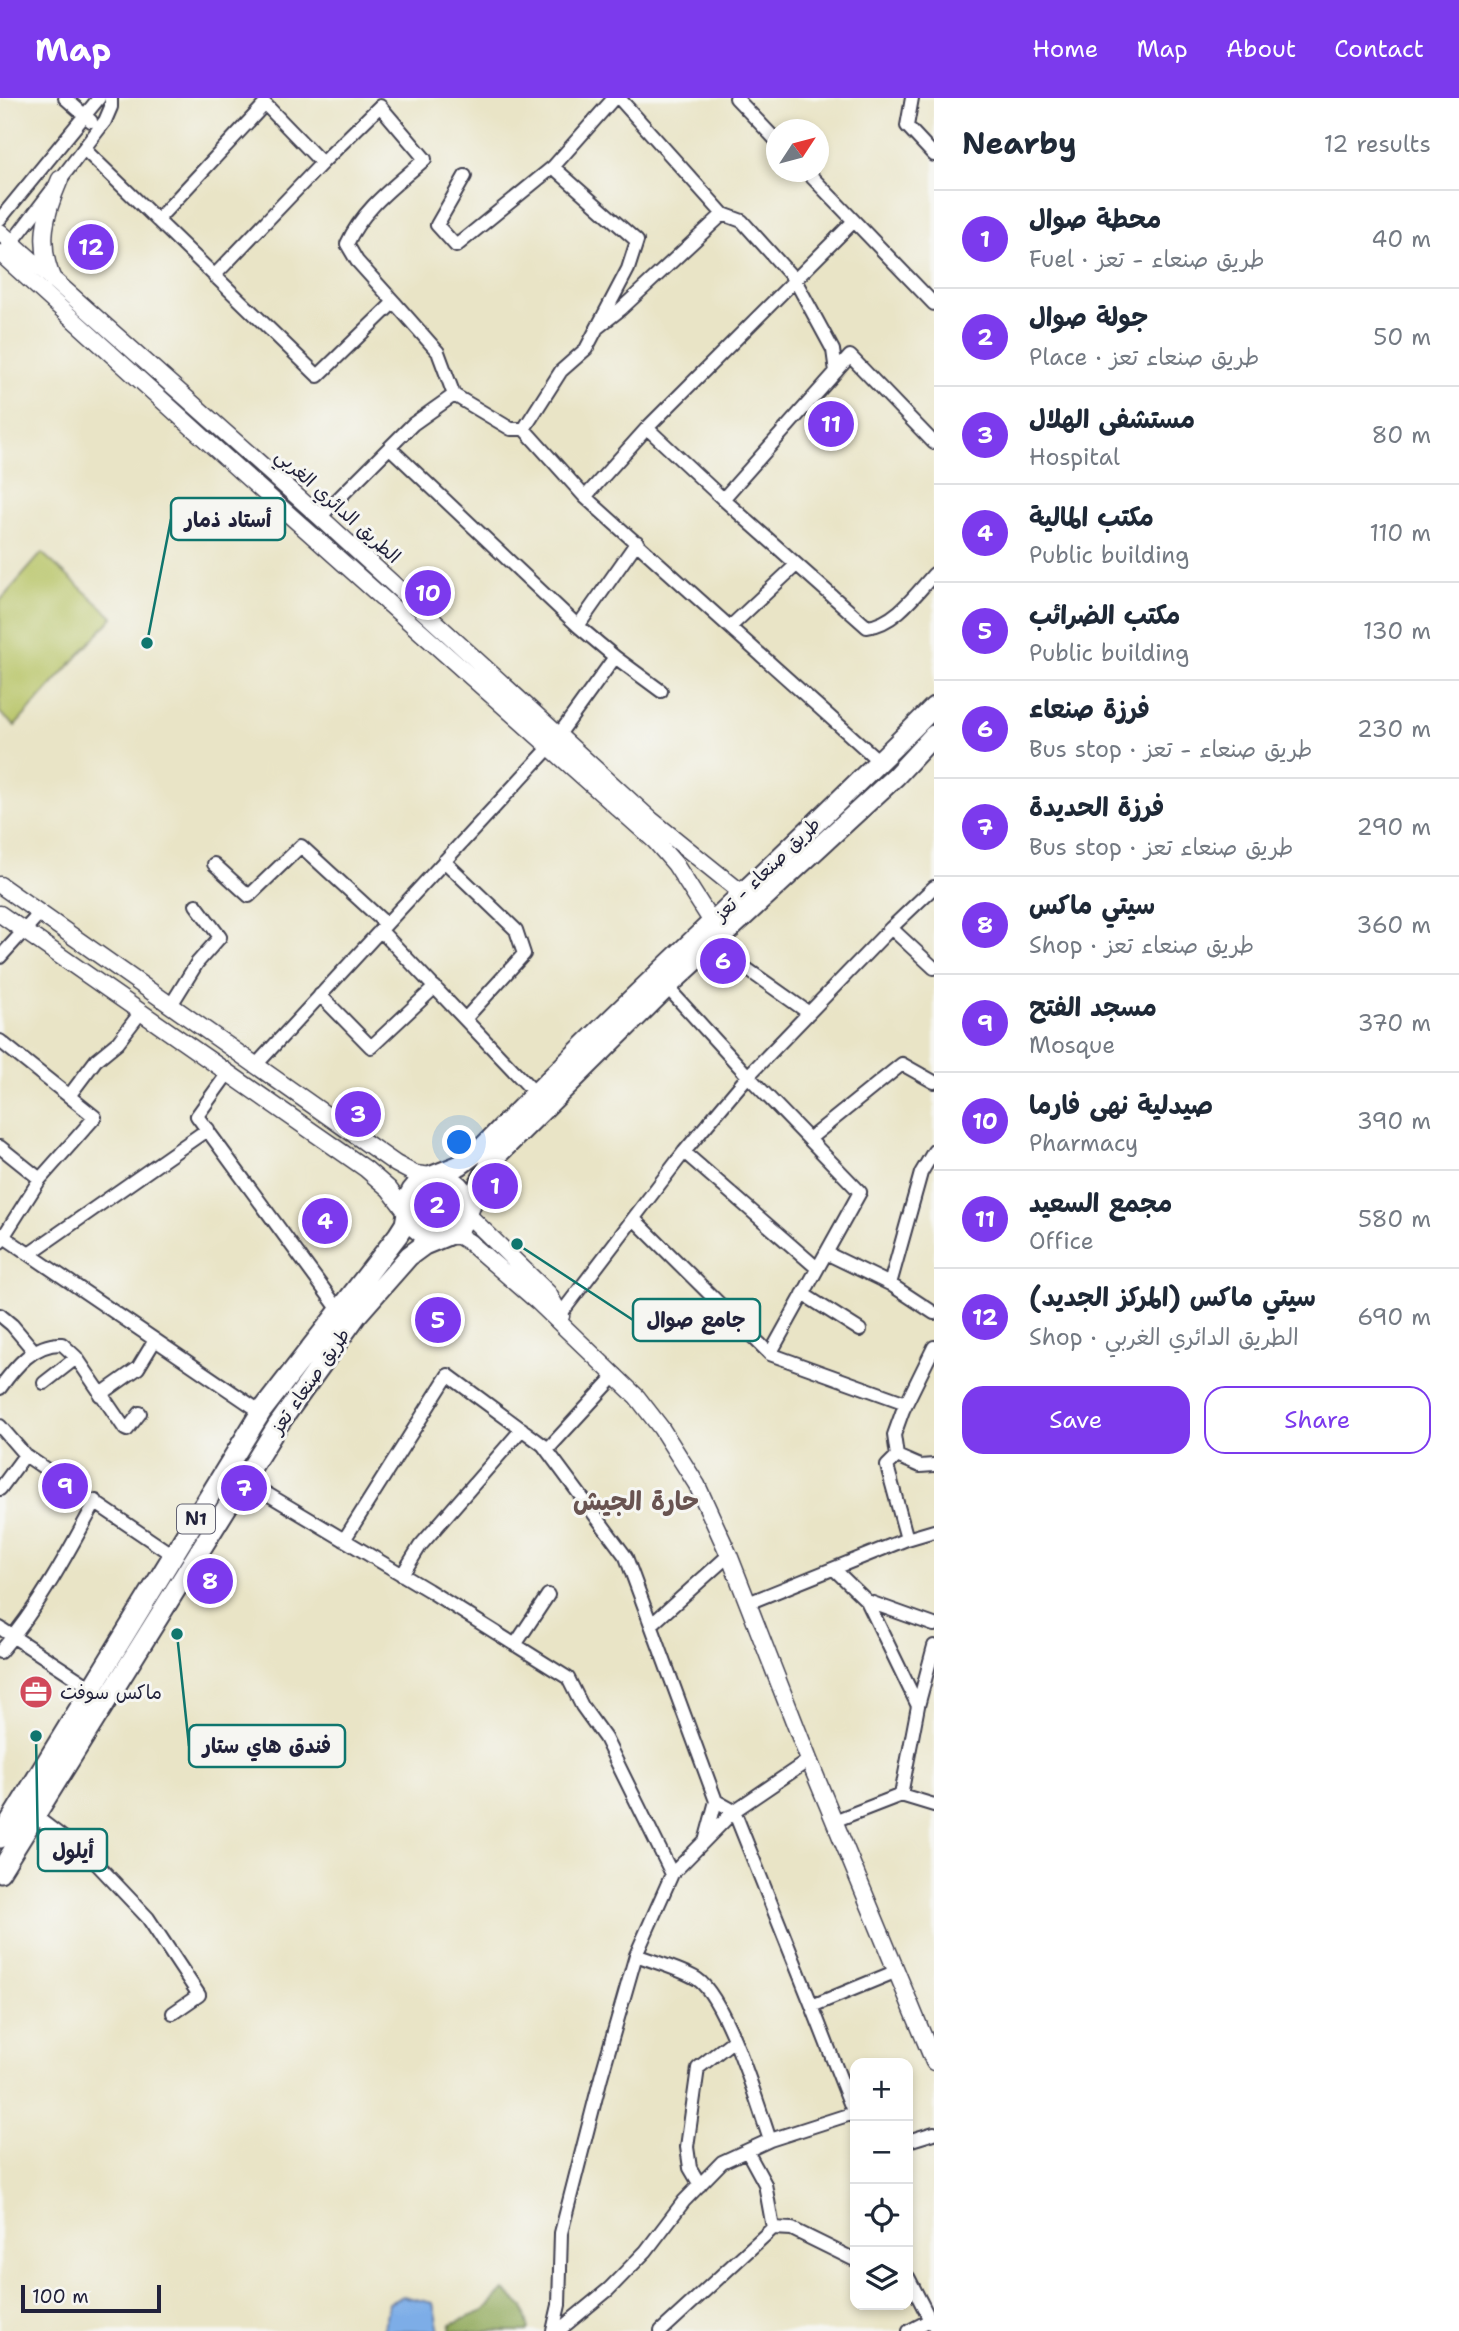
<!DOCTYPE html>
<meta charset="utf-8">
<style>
body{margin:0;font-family:"Shantell Sans","Playpen Sans Arabic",sans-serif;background:#f6f6f7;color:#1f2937}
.controls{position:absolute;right:21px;bottom:21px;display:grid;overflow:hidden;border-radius:14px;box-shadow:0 4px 10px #0003}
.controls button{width:63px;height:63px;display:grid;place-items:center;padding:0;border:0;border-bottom:2px solid #e0e1e3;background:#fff;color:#1f2937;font:35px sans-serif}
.compass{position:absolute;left:766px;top:21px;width:63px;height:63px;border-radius:50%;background:#fff;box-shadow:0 4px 10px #0003;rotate:54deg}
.scale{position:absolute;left:21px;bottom:18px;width:140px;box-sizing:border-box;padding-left:7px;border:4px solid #22223b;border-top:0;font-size:19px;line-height:24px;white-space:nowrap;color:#22223b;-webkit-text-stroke:5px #f6f6f2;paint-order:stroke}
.you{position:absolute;left:460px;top:1045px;width:24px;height:24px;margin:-18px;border:5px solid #fff;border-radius:50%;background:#1a73e8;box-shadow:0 0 0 10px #1a73e833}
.badge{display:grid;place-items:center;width:46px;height:46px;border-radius:50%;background:#7c3aed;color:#fff;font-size:23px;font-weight:700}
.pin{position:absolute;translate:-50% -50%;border:4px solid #fff;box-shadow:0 2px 7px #0006}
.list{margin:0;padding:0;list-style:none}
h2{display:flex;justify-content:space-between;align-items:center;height:91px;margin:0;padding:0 28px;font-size:30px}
h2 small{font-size:23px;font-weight:400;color:#747a83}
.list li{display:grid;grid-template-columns:46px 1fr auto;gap:21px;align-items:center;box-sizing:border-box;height:98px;padding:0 28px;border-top:2px solid #e0e1e3}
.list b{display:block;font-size:26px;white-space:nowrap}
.list p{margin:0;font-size:23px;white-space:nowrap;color:#747a83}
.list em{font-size:23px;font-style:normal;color:#747a83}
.actions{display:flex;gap:14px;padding:21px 28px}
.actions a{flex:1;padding:16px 0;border:2px solid #7c3aed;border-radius:21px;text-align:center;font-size:24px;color:#7c3aed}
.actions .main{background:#7c3aed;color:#fff}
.icon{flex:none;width:38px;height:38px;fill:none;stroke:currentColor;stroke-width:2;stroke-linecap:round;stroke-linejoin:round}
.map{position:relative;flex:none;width:934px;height:2233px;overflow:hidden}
header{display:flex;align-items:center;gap:42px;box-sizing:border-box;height:98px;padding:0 35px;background:#7c3aed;color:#fff}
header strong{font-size:33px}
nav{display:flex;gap:38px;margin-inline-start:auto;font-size:24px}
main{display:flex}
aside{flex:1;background:#fff}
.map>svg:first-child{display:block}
</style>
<header>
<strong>Map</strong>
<nav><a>Home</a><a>Map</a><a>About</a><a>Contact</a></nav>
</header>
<main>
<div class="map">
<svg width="934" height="2233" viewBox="0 0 934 2233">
<rect width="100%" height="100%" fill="#f6f6f2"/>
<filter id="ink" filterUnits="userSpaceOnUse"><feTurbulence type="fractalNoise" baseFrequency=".0143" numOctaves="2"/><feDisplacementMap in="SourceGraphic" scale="14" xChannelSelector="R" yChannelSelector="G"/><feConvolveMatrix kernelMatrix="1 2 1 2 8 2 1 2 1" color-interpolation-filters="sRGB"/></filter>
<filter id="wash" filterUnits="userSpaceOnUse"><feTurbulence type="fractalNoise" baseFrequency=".00686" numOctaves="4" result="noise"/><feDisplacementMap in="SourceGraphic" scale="28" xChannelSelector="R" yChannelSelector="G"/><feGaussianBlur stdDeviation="1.57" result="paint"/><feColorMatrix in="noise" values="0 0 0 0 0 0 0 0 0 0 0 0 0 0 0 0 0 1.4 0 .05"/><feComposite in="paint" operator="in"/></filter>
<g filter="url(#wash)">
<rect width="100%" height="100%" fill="#e9e4c6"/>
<path fill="#b6c364" stroke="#6c7250" stroke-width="2" d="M42,455L113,519L15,628L0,615V503Z"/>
<path fill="#90a95a" stroke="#59664a" stroke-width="2" d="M504,2192L523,2209L529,2231L527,2233H450L451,2226L484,2213Z"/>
<path fill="#7dade7" stroke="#506891" stroke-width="2" d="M403,2198L433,2205L439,2233H383L389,2205Z"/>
</g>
<g filter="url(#ink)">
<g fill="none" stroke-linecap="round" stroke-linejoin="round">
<defs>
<path id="minor" d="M65,0L91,23
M619,0L723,116
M736,0L776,42
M912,0L907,28L934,57
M84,51L318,278L394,204L438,254L454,297
M807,74L934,206
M465,78L437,127L456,148L553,69L614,0
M0,121L99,0
M157,122L265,6L322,65
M7,151L105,23L111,9V0
M214,178L322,65L380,8L425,61C396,87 363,110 347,146L357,163L394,204
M597,230L621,211L723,116L742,123L795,182L833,252L836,274
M647,330L854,123
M524,331L561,273L586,251L628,171L637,143L553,69
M934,345L850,258L723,401L867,529C895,526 916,496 934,476
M390,350L578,528L637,444
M585,399L647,330L723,401
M320,419L413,326L454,297L511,331H524L585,399L880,664
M731,528L795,468
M615,559L661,593
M444,763L516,832L524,856L465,921
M214,766L249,798L301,748L386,826
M891,830L934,870
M380,832L535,995
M713,847L809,915
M0,859L40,815
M320,897L371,949L435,889
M171,907L197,865L220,839L196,807
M0,943L95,1019L40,1081L0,1144
M256,967L550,649L615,559L578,528
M228,975L197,1018L339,1212
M69,998L96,962L118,944L141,914
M809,1041L902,966L934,984
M0,1049L40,1081
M934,1053L921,1075L890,1186L934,1215
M684,1054L817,1170
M634,1121L770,1256L860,1094L748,978L891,830L934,789
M4,1139L261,1314
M826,1155L890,1186
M29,1156L208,1031
M803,1196L860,1232
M0,1217L12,1227L34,1253
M560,1217L684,1054L748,978L667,889
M934,1249L903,1312L894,1337L897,1358L920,1368L934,1367
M770,1256L906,1305
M44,1285L76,1260
M0,1290C15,1269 34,1245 62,1246L76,1259L125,1331L127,1332L140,1315
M100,1297L138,1270L155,1242
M0,1328L25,1357L174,1458
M547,1352L616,1277
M897,1358L887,1368L907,1441
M244,1382L428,1492L568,1580L582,1608L605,1640L672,1776L636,1857L601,1979L561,2135L559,2207L553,2233
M0,1391L25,1357
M344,1442L448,1277L543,1347L626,1459L716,1703L706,1740
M835,1472L867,1503L934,1527
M402,1477L420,1448L522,1331
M867,1503L918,1608
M748,1505L907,1441L934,1433
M651,1527L729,1457
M0,1530L96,1593
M515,1547L548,1497
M0,1554C39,1509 68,1455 96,1403
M901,1697L918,1608L934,1548
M716,1703L734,1713L812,1908
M35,1718L94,1763L148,1820L199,1897L173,1915
M834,1723L901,1697L934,1707
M672,1776L734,1713L809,1662
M636,1857C654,1864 681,1871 697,1881C726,1900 758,2007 770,2042
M855,2018L812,1908L897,1873
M908,2043L934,2035
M747,2053L765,2086L773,2130
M700,2087L690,2070L687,2049L698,1970L734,1942
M908,2179L930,2222
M558,2233L609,2191L646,2153L684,2103L722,2064L770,2042L854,2015
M661,2233L773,2130L792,2131L855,2162
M909,2233L930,2222L934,2228"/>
<path id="major" d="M0,134L320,419L650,721L743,796
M0,155L239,372L655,743L675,766L712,824
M53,182C37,145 45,116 60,81
M0,787L396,1066L415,1076L432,1078
M0,816L366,1071L389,1091L407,1115
M467,1116L548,1195L561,1218
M446,1138H459L469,1144L537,1203L637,1299L661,1330L697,1387L729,1457L809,1662L934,1964"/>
<path id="highway" d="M432,1078L460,1067L481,1051C628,899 785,759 934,609
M407 1109a30 30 0 1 1 60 0a30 30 0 1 1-60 0Z
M467,1116L479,1086L492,1062L667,889L896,678L934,637
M0,1740L261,1314L398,1137L405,1126L407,1115
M0,1774L278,1327L357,1217L409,1158L424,1147L446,1138"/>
</defs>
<use href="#minor" stroke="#403f50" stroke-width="16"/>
<use href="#major" stroke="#403f50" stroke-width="19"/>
<use href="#highway" stroke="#403f50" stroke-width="23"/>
<use href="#minor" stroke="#fff" stroke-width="12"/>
<use href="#major" stroke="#fff" stroke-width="16"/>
<use href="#highway" stroke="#fff" stroke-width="19"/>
</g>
</g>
<defs>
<symbol id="office-disc" viewBox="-11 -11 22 22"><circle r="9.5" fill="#d1495b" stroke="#f6f6f2"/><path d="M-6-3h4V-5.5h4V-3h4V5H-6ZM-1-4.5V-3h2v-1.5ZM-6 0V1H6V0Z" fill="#fff"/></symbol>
</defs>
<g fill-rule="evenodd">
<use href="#office-disc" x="17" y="1575" width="38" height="38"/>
</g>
<g text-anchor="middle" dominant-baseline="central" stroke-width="6" stroke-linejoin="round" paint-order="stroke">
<rect fill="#f6f6f2" stroke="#626272" stroke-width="2" x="177" y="1406.5" width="38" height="29" rx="5"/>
<g font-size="18" font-weight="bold" fill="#22223b">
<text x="196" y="1421">N1</text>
</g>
<g font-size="19" fill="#22223b" stroke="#f6f6f2">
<text transform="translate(338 408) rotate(42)">الطريق الدائري الغربي</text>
<text transform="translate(767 771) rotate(-44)">طريق صنعاء - تعز</text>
<text transform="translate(310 1283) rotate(-55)">طريق صنعاء تعز</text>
</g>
<g font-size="19" fill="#22223b" stroke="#f6f6f2" text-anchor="start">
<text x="60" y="1594">ماكس سوفت</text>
</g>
<g font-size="26" font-weight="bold" fill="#695451" stroke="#f6f6f2">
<text x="636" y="1402">حارة الجيش</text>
</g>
</g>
<path fill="none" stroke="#0f766e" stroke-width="2.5" d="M147 545L171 421M517 1146L633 1222M177 1536L189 1648M36 1638L38 1752"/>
<g fill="#0f766e" stroke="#f6f6f2" stroke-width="2.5">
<circle cx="147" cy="545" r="7"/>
<circle cx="517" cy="1146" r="7"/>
<circle cx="177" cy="1536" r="7"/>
<circle cx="36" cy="1638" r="7"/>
</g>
<g fill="#f6f6f2" stroke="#0f766e" stroke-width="2.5">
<rect x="171" y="400" width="114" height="42" rx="7"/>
<rect x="633" y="1201" width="127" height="42" rx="7"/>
<rect x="189" y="1627" width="156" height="42" rx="7"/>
<rect x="38" y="1731" width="69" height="42" rx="7"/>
</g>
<g font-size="21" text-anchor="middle" font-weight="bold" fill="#22223b">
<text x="228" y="429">أستاد ذمار</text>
<text x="696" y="1229">جامع صوال</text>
<text x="267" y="1655">فندق هاي ستار</text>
<text x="73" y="1760">أيلول</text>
</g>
</svg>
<div class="controls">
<button>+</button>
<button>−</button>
<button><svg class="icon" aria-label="locate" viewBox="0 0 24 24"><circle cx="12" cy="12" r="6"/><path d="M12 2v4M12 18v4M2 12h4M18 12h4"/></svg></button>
<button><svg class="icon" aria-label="layers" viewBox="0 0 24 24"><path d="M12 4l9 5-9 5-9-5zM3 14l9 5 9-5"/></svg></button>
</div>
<svg class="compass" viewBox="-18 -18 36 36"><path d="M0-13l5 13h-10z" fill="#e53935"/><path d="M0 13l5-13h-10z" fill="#747a83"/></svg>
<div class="scale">100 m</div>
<div class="you"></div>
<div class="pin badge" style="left:495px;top:1088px">1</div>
<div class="pin badge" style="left:437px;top:1107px">2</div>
<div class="pin badge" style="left:358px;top:1016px">3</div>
<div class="pin badge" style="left:325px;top:1123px">4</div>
<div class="pin badge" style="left:438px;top:1222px">5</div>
<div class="pin badge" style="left:723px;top:863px">6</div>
<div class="pin badge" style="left:244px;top:1390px">7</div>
<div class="pin badge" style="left:210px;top:1483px">8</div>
<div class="pin badge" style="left:65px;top:1388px">9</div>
<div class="pin badge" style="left:428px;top:495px">10</div>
<div class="pin badge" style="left:831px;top:326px">11</div>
<div class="pin badge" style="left:91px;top:149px">12</div>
</div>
<aside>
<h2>Nearby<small>12 results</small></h2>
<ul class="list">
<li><span class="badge">1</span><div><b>محطة صوال</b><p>Fuel · طريق صنعاء - تعز</p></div><em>40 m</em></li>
<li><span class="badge">2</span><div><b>جولة صوال</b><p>Place · طريق صنعاء تعز</p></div><em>50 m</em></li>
<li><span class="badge">3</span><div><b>مستشفى الهلال</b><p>Hospital</p></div><em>80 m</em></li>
<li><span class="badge">4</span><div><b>مكتب المالية</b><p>Public building</p></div><em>110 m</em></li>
<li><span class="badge">5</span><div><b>مكتب الضرائب</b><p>Public building</p></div><em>130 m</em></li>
<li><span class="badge">6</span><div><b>فرزة صنعاء</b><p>Bus stop · طريق صنعاء - تعز</p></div><em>230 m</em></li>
<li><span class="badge">7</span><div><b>فرزة الحديدة</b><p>Bus stop · طريق صنعاء تعز</p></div><em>290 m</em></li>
<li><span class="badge">8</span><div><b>سيتي ماكس</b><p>Shop · طريق صنعاء تعز</p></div><em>360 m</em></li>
<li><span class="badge">9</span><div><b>مسجد الفتح</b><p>Mosque</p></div><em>370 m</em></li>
<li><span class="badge">10</span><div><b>صيدلية نهى فارما</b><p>Pharmacy</p></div><em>390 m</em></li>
<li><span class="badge">11</span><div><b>مجمع السعيد</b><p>Office</p></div><em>580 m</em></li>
<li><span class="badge">12</span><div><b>سيتي ماكس (المركز الجديد)</b><p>Shop · الطريق الدائري الغربي</p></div><em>690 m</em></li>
</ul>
<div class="actions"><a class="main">Save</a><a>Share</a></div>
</aside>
</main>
